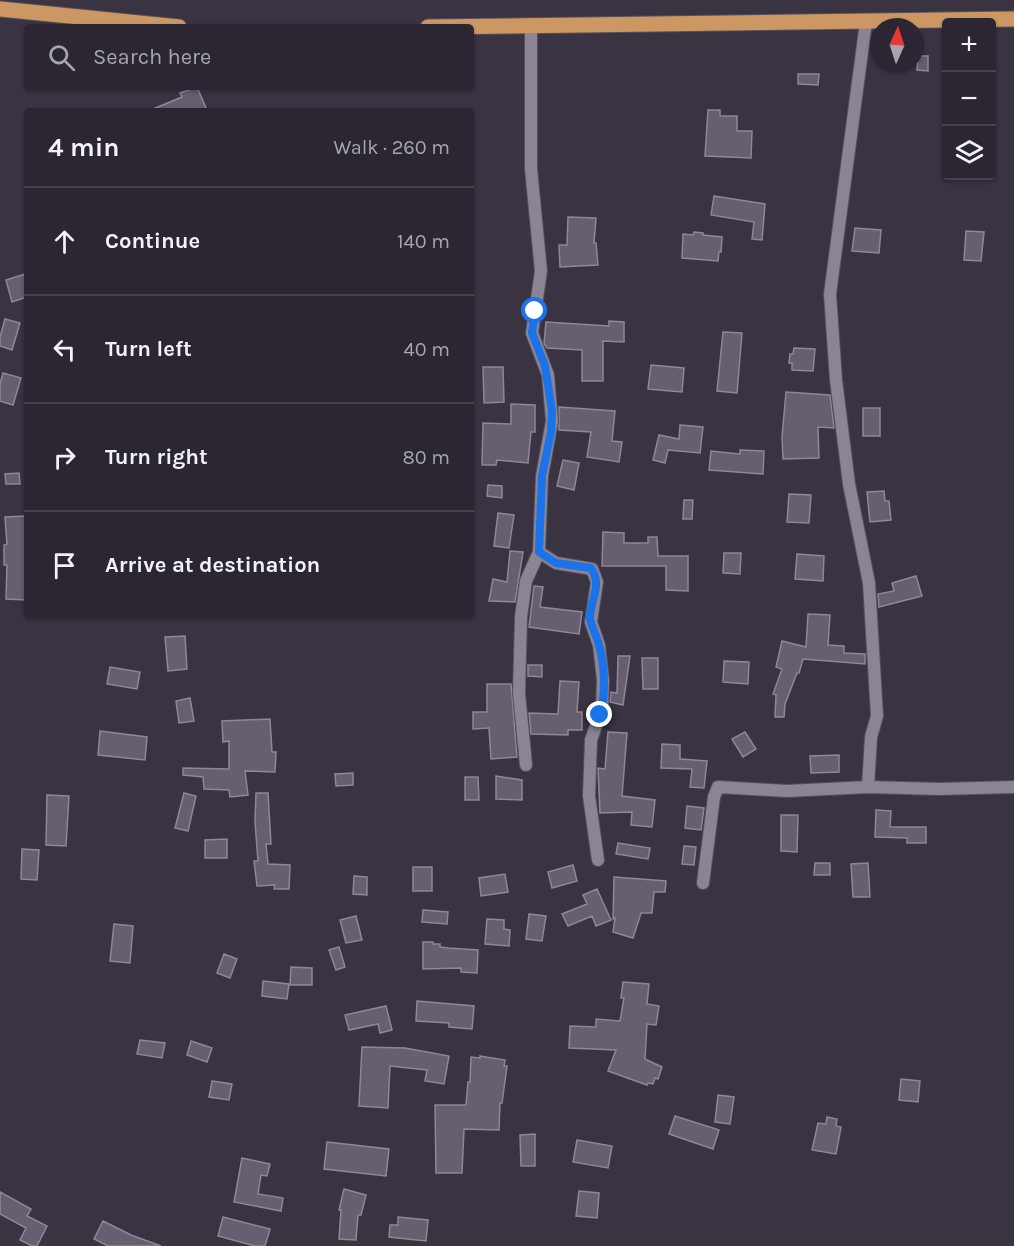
<!DOCTYPE html>
<meta charset="utf-8">
<style>
body{margin:0;font-family:Karla,sans-serif;background:#332e3a;color:#f1f3f6}
.controls{position:absolute;right:18px;top:18px;display:grid;overflow:hidden;border-radius:6px;box-shadow:0 2px 4px #0004}
.controls button{width:54px;height:54px;display:grid;place-items:center;padding:0;border:0;border-bottom:2px solid #47434d;background:#2b2632;color:#f1f3f6;font:30px sans-serif}
.compass{position:absolute;left:870px;top:18px;width:54px;height:54px;border-radius:50%;background:#2b2632;box-shadow:0 2px 4px #0004;rotate:3deg}
.stop{position:absolute;width:18px;height:18px;margin:-14px;border:4px solid #1a73e8;border-radius:50%;background:#fff}
.stop.end{background:#1a73e8;border-color:#fff;box-shadow:0 2px 6px #0008}
.list{margin:0;padding:0;list-style:none}
h2{display:flex;justify-content:space-between;align-items:center;height:78px;margin:0;padding:0 24px;font-size:26px}
h2 small{font-size:20px;font-weight:400;color:#a6a5ac}
.list li{display:grid;grid-template-columns:39px 1fr auto;gap:18px;align-items:center;box-sizing:border-box;height:108px;padding:0 24px;border-top:2px solid #47434d}
.list b{display:block;font-size:22px;white-space:nowrap}
.list em{font-size:20px;font-style:normal;color:#a6a5ac}
.icon{flex:none;width:33px;height:33px;fill:none;stroke:currentColor;stroke-width:2;stroke-linecap:round;stroke-linejoin:round}
.map{position:relative;flex:none;width:1014px;height:1246px;overflow:hidden}
.search{position:absolute;background:#2b2632;box-shadow:0 2px 4px #0004;left:24px;top:24px;width:450px;height:66px;display:flex;align-items:center;gap:15px;box-sizing:border-box;padding:0 21px;border-radius:6px;color:#a6a5ac;font-size:22px}
.panel{position:absolute;background:#2b2632;box-shadow:0 2px 4px #0004;left:24px;top:108px;width:450px;height:510px;border-radius:6px}
.map>svg:first-child{display:block}
</style>
<div class="map">
<svg width="1014" height="1246" viewBox="0 0 1014 1246">
<rect width="100%" height="100%" fill="#393342"/>
<path fill="#655f6f" stroke="#8e8798" stroke-width="1.5" d="M918,56H928V71L917,70Z
M798,74H819L818,85L798,84Z
M197,87L206,108L200,111H148L182,97L180,93Z
M708,110H720V116H737V131H752L751,158L705,156Z
M714,196L765,204L762,240L752,239L754,222L711,215Z
M568,217L596,218L594,243H596L598,265L560,267L559,245H567Z
M855,228L881,230L879,253L852,251Z
M966,231L984,232L981,261L964,260Z
M694,232L703,233V235L722,237L721,252H719L718,261L682,258L683,234L693,235Z
M25,274L27,297L12,302L6,280Z
M5,319L20,323L12,350L0,346V337Z
M609,321L624,322V342L603,341V381H582V350L547,348L544,343L546,322L609,326Z
M723,332L742,333L737,393L717,391Z
M794,348L815,349L813,371L792,370V363H789L790,354H793Z
M651,365L684,368L682,392L648,389Z
M483,367H503L504,402L484,403Z
M3,373L21,378L13,405L0,401V384Z
M786,392L830,395L834,428L818,427L819,458L783,459L782,437Z
M511,404L535,405V432H531L528,463L497,460L496,465H482L483,423L511,424Z
M559,407L615,411L612,441L622,442L619,462L587,457L591,432L559,430Z
M863,408H880V436H863Z
M680,425L703,427L700,453L668,450L665,463L653,460L659,435L679,439Z
M740,450L764,451L763,474L709,470L711,451L740,454Z
M563,460L579,463L574,490L557,486Z
M19,473L20,484H6L5,474Z
M488,485L502,486V498L487,496Z
M884,491L885,501H889L891,520L870,522L867,492Z
M789,494L811,495L809,523L787,522Z
M684,500H693L692,519H683Z
M498,513L514,515L509,548L494,546Z
M26,516L27,600L6,599L7,565H4V545L7,544L5,517Z
M603,532L624,533V543H648V537H657L658,556H688V591L666,590V566H602Z
M510,551L523,552L515,602L489,601L493,579L507,582Z
M724,553H741L740,574L723,573Z
M797,554L824,556L823,581L795,579Z
M916,576L922,596L879,607L878,594L894,591L892,583Z
M534,586L543,587L540,607L582,612L579,634L529,627Z
M808,614L830,615L828,645L844,646V653L865,654V664L803,659L799,673H797L785,704L784,717H775L776,695L773,694L782,669L776,667L782,641L806,647Z
M185,636L187,669L168,671L165,637Z
M618,656H630L623,705L610,702L611,692L617,693Z
M642,658H658V689H643Z
M724,661L749,662L748,684L723,682Z
M528,665H542V677L528,676Z
M110,667L140,672L137,689L107,684Z
M560,681L579,682L577,712H582V730H568V735L531,734L529,713L558,714Z
M487,684H511L517,757L491,759L489,728L473,729V712H487Z
M190,698L194,721L179,723L176,701Z
M270,719L272,752H276L275,772L245,771L248,795L230,797L229,790L204,789L203,777L183,775V768L229,769V741L223,742L222,721Z
M100,731L147,737L145,760L98,755Z
M608,732L627,733L622,796L655,800L652,827L631,825L632,812L600,813L598,768L605,769Z
M745,732L756,749L743,757L732,739Z
M662,744L680,745V759L707,761L704,788L690,787L692,769L661,768Z
M839,755V772L811,773L810,756Z
M353,773V785L336,786L335,774Z
M496,776L522,780V800L496,799Z
M465,777H478L479,800H465Z
M184,793L196,796L188,831L175,828Z
M256,793H268L271,844H266L268,864L290,865L289,889H274L275,885L257,886L254,861H258L255,822Z
M47,795L69,796L66,846L46,845Z
M687,806L704,808L701,830L685,828Z
M876,810L891,811L890,827H926V843H907V838L875,837Z
M781,815H798L797,852L781,851Z
M227,839V858H205V840Z
M618,843L650,848L648,859L616,854Z
M684,846L696,847L694,865L682,864Z
M22,849L39,850L37,880L21,879Z
M815,863H830V875H814Z
M868,863L870,897H853L851,864Z
M573,865L577,881L552,888L548,872Z
M413,867H432V891H413Z
M505,874L508,892L481,896L479,878Z
M354,876L367,877V895L353,894Z
M614,877L666,881L665,892H654L652,913H641L633,938L613,932L615,918L613,919Z
M597,889L611,920L596,926L592,916L568,926L562,914L587,904L583,895Z
M423,910L448,912L447,924L422,922Z
M529,914L546,916L542,941L526,939Z
M356,916L362,940L346,943L340,920Z
M487,919L504,920V929L510,930L509,946L485,944Z
M114,924L133,926L130,963L110,961Z
M423,942H433V944H440V947L448,948L478,950L477,973L461,972V968L423,969Z
M339,947L345,967L336,970L329,950Z
M224,954L237,959L230,978L217,973Z
M291,967L312,968V985H290Z
M263,981L289,984L287,999L262,996Z
M623,982L649,984L647,1004L659,1006L656,1025L647,1024L645,1059L662,1067L658,1079L655,1078L653,1084L648,1083L647,1085L608,1071L616,1050L569,1048L570,1026L596,1027V1019L620,1021L624,998H621Z
M417,1001L474,1006L472,1029L449,1027V1023L416,1021Z
M386,1006L392,1030L380,1033L378,1024L349,1030L345,1015Z
M140,1040L165,1043L162,1058L137,1054Z
M191,1041L212,1048L207,1062L187,1055Z
M362,1047L405,1048L449,1056L444,1084L425,1081L427,1070L390,1066L388,1108L359,1106Z
M480,1056L505,1060L504,1066H507L502,1103H500L499,1130L464,1129L462,1173H436L435,1105H466L468,1082H470L471,1057L480,1058Z
M901,1079L920,1081L918,1102L899,1100Z
M212,1081L232,1084L229,1100L209,1097Z
M718,1095L734,1097L730,1124L715,1122Z
M675,1116L719,1130L713,1149L669,1134Z
M827,1117L837,1119L836,1126L841,1127L836,1154L812,1150L818,1123L826,1124Z
M535,1134V1166H521L520,1135Z
M577,1140L612,1146L608,1168L573,1162Z
M327,1142L389,1149L386,1176L324,1169Z
M242,1158L270,1164L267,1176L261,1175L258,1194L283,1198L281,1211L234,1202Z
M344,1189L366,1195L361,1215H358L356,1240L339,1239L341,1210H339Z
M579,1191L599,1193L597,1218L576,1216Z
M0,1192L31,1209L27,1216L47,1226L37,1246H32L20,1240L26,1228L0,1214Z
M223,1217L270,1229L265,1246H255L218,1236Z
M398,1217L428,1220L426,1241L389,1237L390,1225H398Z
M103,1221L131,1235L161,1246H108L94,1239Z"/>
<g fill="none" stroke-linecap="round" stroke-linejoin="round">
<defs>
<path id="minor" d="M539,552L556,563L592,569L597,582L591,622L599,645L603,680L602,709L591,740L589,796L598,860
M526,765L519,693L521,617L526,581L539,552L542,476L552,421L548,375L532,333L541,271L531,169V26
M868,787L939,789L1014,787
M703,883L714,797L718,787L787,791L868,787L871,737L877,716L869,583L849,484L836,380L830,294L866,22"/>
<path id="major" d="M0,9L179,27
M428,27L1014,19"/>
</defs>
<use href="#minor" stroke="#56515d" stroke-width="14"/>
<use href="#major" stroke="#56515d" stroke-width="17"/>
<use href="#minor" stroke="#8b8495" stroke-width="12"/>
<use href="#major" stroke="#cc9763" stroke-width="15"/>
</g>
<g fill="none" stroke-linecap="round" stroke-linejoin="round">
<path stroke="#1a73e8" stroke-width="8" d="M535,311L532,333L545,366L552,411L551,432L542,476L539,552L556,563L591,568C603,585 590,600 590,618C591,627 597,636 599,645C605,665 606,695 600,715"/>
</g>
</svg>
<div class="controls">
<button>+</button>
<button>−</button>
<button><svg class="icon" aria-label="layers" viewBox="0 0 24 24"><path d="M12 4l9 5-9 5-9-5zM3 14l9 5 9-5"/></svg></button>
</div>
<svg class="compass" viewBox="-18 -18 36 36"><path d="M0-13l5 13h-10z" fill="#e53935"/><path d="M0 13l5-13h-10z" fill="#a6a5ac"/></svg>
<div class="stop" style="left:535px;top:311px"></div>
<div class="stop end" style="left:600px;top:715px"></div>
<div class="search"><svg class="icon" aria-label="search" viewBox="0 0 24 24"><circle cx="10" cy="10" r="6"/><path d="M15 15l6 6"/></svg>Search here</div>
<section class="panel">
<h2>4 min<small>Walk · 260 m</small></h2>
<ul class="list">
<li><svg class="icon" aria-label="ahead" viewBox="0 0 24 24"><path d="M12 20V5M6 11l6-6 6 6"/></svg><div><b>Continue</b></div><em>140 m</em></li>
<li><svg class="icon" aria-label="left" viewBox="0 0 24 24"><path d="M17 20v-9H6M10 6l-5 5 5 5"/></svg><div><b>Turn left</b></div><em>40 m</em></li>
<li><svg class="icon" aria-label="right" viewBox="0 0 24 24"><path d="M7 20v-9h11M14 6l5 5-5 5"/></svg><div><b>Turn right</b></div><em>80 m</em></li>
<li><svg class="icon" aria-label="arrive" viewBox="0 0 24 24"><path d="M6 21V4h12l-3 4 3 4H6"/></svg><div><b>Arrive at destination</b></div></li>
</ul>
</section>
</div>
